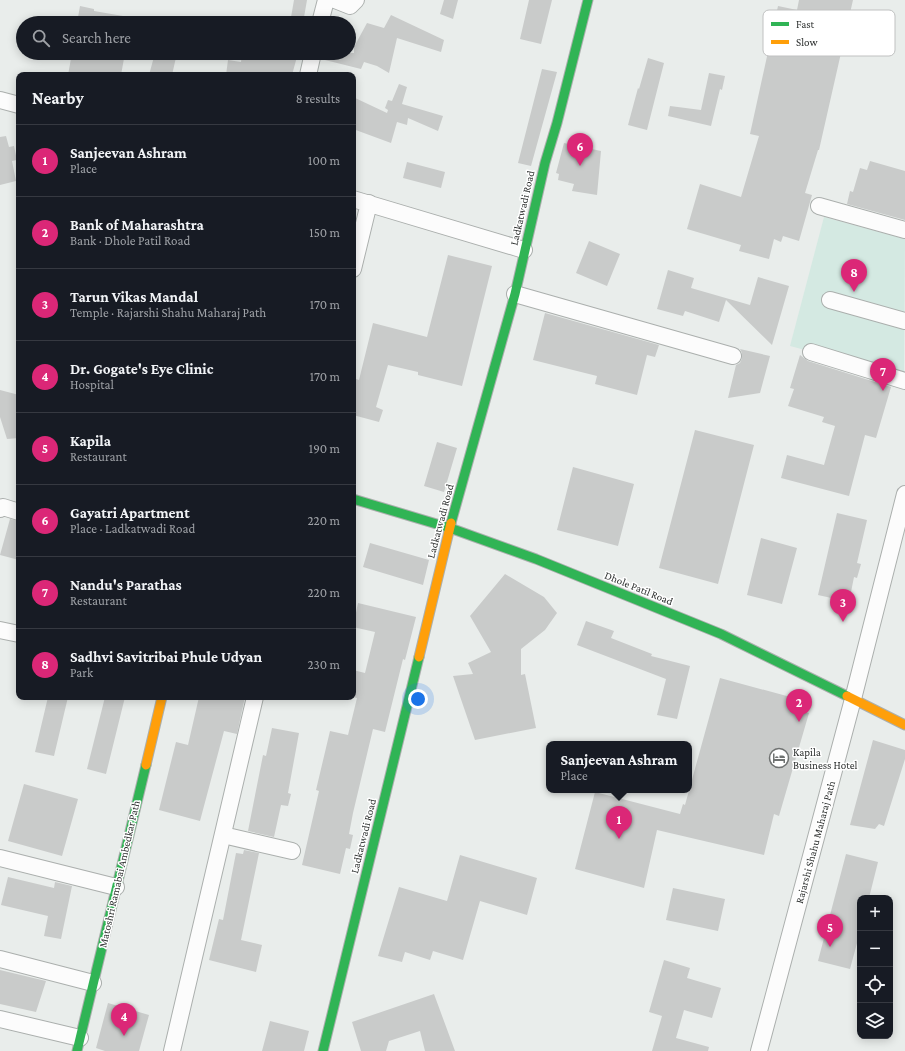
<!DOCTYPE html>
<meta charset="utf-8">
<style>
body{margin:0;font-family:"Crimson Pro",serif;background:#20242c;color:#f1f3f6}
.controls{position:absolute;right:12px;bottom:12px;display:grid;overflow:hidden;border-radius:8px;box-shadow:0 2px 10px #0003}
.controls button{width:36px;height:36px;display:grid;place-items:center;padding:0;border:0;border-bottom:1px solid #363941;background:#171b24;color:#f1f3f6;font:20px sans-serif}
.you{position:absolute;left:418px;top:699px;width:14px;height:14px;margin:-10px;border:3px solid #fff;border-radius:50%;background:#1a73e8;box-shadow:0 0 0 6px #1a73e833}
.badge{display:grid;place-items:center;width:26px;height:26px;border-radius:50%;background:#db2777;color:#fff;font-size:13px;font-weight:700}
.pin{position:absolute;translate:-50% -33px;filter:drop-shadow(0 1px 2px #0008)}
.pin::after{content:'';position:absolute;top:21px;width:14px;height:12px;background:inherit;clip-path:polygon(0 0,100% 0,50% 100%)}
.popup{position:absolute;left:546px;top:741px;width:146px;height:52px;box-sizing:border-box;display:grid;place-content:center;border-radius:8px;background:#171b24;filter:drop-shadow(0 1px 3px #0005);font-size:13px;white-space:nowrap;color:#9ea1a6}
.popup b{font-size:15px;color:#f1f3f6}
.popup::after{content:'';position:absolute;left:50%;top:100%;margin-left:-8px;border:8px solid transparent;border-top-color:#171b24}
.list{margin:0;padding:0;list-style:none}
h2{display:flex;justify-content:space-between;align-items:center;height:52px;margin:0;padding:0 16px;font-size:17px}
h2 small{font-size:13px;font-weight:400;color:#9ea1a6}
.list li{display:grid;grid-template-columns:26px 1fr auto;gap:12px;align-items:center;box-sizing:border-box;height:72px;padding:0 16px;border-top:1px solid #363941}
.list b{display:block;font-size:15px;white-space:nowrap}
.list p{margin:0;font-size:13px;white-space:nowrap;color:#9ea1a6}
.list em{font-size:13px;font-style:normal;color:#9ea1a6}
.icon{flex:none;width:22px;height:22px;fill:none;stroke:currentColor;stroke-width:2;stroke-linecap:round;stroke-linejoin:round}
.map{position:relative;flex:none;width:905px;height:1051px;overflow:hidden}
.search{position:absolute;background:#171b24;box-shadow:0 2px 10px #0003;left:16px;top:16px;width:340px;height:44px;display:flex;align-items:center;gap:10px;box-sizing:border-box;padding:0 14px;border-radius:22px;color:#9ea1a6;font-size:15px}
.panel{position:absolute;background:#171b24;box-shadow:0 2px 10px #0003;left:16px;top:72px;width:340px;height:628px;border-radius:8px}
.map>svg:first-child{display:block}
</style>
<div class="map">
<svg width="905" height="1051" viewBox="0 0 905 1051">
<rect width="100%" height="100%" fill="#e9edeb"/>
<path fill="#d4e9e2" d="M824,217L905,239L904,376L790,346Z"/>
<path fill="#c9cbca" d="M294,0H307L303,23H290Z
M444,0H458L453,19L440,14Z
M529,0H552L541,44L520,39Z
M799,0H853L819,150H818L805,193L812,195L799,241L783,236L781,242L774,239L769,259L739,251L741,245L687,229L700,184L741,197L759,136L750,134L778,6L797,10Z
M80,6L94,9V11L123,16L122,23H77Z
M391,15L444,40L441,52L397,38L389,73L377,66L364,62L361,69L321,59L322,53H354V47L367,23L384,28Z
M72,53H125L121,75H68Z
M155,53H177L172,75H149Z
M242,53H298L292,75H226L228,60L241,62Z
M648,58L664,63L647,130L628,125L638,88L639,89Z
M542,69L557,72L531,166L518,163Z
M709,73L725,76L722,90L720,89L711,126L668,116L670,106L701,110Z
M399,84L407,87L402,104L443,116L438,131L408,118L407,125L397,122L391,143L353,129V97L387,113L388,110L385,108L388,100L392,101Z
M6,136L9,147L14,146L17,160L12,161L16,181L0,185V137Z
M564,143L601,151L597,195L572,191L574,184L558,180L559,174L556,173Z
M870,161L905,171V220L847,204L850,191L853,192L860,168L867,170Z
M407,162L445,172L441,188L403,178Z
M589,241L620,254L607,286L576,273Z
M448,255L492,266L462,386L418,375V372L388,365L376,407L383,410L379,422L353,415V378L359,380L373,323L427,337Z
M668,270L694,278L691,288L750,305L758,277L789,286L772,345L726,300L719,322L685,311L683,316L657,309Z
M545,313L659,345L655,357L647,355L637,395L595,384L597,376L533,360Z
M740,349L770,356L760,393L728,398L736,365L740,363L742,358V353Z
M800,355L808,361L891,387L876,438L865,435L849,496L781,478L787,455L824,465L835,426L822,422L824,417L788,406L794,389L790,388Z
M0,390L19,395V438L7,439L0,417Z
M695,430L754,445L718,584L659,568Z
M437,442L457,448L444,492L424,486Z
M573,467L634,484L618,546L557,530Z
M837,513L867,520L857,563L861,564L857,578L854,577L849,602L818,595Z
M10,519L19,521V560L0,555Z
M761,538L797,548L782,604L747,595Z
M370,543L429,560L423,585L363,567Z
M505,574L544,597L557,613L545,630L521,649V675L525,674L536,728L475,740L453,676L473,674L468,663L491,652L470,616Z
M358,603L416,617L405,660L403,659L385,732L373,729L353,813L349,834L353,835L350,849L346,848L340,874L302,865L319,791L316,790L330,731L348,735L357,698L353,697V670L365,673L375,632L353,627Z
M586,621L614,631L611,638L652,654L651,656L690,666L677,719L657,715L666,679L577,645Z
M720,678L805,701L802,711L809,713L779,816L774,814L764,855L657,830L644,888L575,869L595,792L680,814L683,804L685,805Z
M48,697H68L54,756L35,752Z
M105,697H125L106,774L87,769Z
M199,697H245L237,734L224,731L200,821L159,810L176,742L188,745Z
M272,728L299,733L288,793L291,794L288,806L281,805L274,837L248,831L263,755L266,756Z
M873,740L905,750V759L884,826L879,824L875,829L850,825Z
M24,784L78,799L62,856L8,841Z
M244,850L259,853L241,940L262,945L256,972L209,960L219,919L223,920L236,853L243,854Z
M846,854L878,862L869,898H860V932L850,969L818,961Z
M460,855L537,878L527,915L480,901L463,960L433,951L430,960L405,952L402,962L378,956L399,887L447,901Z
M8,877L54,888L55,882L72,886L61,939L44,936L48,916L1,905Z
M673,888L725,899L718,931L666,920Z
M664,960L690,968L687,978L721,988L712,1018L684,1010L676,1038L709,1047L708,1051H652L662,1016L649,1012Z
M0,970L46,981L36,1012L0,1004Z
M434,994L455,1051H425L420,1031L389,1041L386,1051H361L352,1022Z
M108,1003L149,1015L139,1051H105L96,1048Z
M270,1021L309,1031L304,1051H262Z"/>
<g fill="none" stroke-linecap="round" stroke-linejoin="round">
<defs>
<path id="street" d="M335,0L350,6L356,0
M320,23L326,0
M308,75L313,53
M0,100L19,105
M353,199L524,250
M819,206L905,230
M353,269L369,203
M515,294L733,356
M830,300L905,321
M811,352L905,381
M0,509L3,507L19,512
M0,630L19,634
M223,835L292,851
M0,858L116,887
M0,959L93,983
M0,1019L80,1038
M172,1051L255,697
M759,1051L853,699L905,494"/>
<path id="fast" d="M353,499L450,528L536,559L721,634L847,696
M451,523L515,294L545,163L557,123L588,0
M77,1051L146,765
M323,1051L419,657"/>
<path id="slow" d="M419,657L451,523
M847,696L905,725
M146,765L162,697"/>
</defs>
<use href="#street" stroke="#abafad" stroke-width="18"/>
<use href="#fast" stroke="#abafad" stroke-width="11"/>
<use href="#slow" stroke="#abafad" stroke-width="11"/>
<use href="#street" stroke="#fcfcfc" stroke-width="16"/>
<use href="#fast" stroke="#30b455" stroke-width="9"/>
<use href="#slow" stroke="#ff9f0a" stroke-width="9"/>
</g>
<defs>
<symbol id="hotel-ring" viewBox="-11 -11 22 22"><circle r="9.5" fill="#fff" stroke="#6f7271" stroke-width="1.5"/><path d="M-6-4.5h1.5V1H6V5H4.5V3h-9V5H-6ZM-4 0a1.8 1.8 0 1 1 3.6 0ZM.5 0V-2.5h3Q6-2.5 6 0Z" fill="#6f7271"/></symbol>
</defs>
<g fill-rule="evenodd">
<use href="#hotel-ring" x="768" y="747" width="22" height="22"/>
</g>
<g text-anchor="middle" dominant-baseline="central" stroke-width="3" stroke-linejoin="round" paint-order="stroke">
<g font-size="11" fill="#2d302f" stroke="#fff">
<text transform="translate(522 208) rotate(-77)">Ladkatwadi Road</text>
<text transform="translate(440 521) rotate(-75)">Ladkatwadi Road</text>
<text transform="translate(639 588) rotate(22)">Dhole Patil Road</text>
<text transform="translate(363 836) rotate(-76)">Ladkatwadi Road</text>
<text transform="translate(815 842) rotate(-75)">Rajarshi Shahu Maharaj Path</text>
<text transform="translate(119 874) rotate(-77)">Matoshri Ramabai Ambedkar Path</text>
</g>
<g font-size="11" fill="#2d302f" stroke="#fff" text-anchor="start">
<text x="793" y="752">Kapila<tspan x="793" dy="13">Business Hotel</tspan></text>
</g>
</g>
<rect x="763" y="10" width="132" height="46" rx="6" fill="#fff" stroke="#c0c1c1" stroke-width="1"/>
<rect x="771" y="22" width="18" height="4" fill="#30b455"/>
<rect x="771" y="40" width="18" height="4" fill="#ff9f0a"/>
<g font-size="11" fill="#2d302f">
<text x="796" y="28">Fast</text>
<text x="796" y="46">Slow</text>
</g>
</svg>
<div class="controls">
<button>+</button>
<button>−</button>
<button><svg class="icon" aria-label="locate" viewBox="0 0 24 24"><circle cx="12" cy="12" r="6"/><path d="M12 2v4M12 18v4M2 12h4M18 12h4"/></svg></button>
<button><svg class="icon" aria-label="layers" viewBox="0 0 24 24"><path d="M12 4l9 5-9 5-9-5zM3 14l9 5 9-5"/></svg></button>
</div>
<div class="you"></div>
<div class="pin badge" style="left:619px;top:839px">1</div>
<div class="popup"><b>Sanjeevan Ashram</b>Place</div>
<div class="pin badge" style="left:799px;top:722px">2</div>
<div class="pin badge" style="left:843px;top:622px">3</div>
<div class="pin badge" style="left:124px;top:1036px">4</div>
<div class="pin badge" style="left:830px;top:947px">5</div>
<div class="pin badge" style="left:580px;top:166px">6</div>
<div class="pin badge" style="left:883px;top:391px">7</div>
<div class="pin badge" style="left:854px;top:292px">8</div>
<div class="search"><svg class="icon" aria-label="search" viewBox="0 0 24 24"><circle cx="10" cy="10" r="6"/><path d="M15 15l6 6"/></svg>Search here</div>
<section class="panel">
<h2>Nearby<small>8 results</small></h2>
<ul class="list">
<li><span class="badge">1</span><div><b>Sanjeevan Ashram</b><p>Place</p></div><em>100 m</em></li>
<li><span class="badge">2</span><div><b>Bank of Maharashtra</b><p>Bank · Dhole Patil Road</p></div><em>150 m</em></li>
<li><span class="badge">3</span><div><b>Tarun Vikas Mandal</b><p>Temple · Rajarshi Shahu Maharaj Path</p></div><em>170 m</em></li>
<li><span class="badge">4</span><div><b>Dr. Gogate's Eye Clinic</b><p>Hospital</p></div><em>170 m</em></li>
<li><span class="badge">5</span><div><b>Kapila</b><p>Restaurant</p></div><em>190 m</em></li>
<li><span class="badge">6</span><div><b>Gayatri Apartment</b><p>Place · Ladkatwadi Road</p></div><em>220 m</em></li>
<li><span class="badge">7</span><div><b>Nandu's Parathas</b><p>Restaurant</p></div><em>220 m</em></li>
<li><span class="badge">8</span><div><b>Sadhvi Savitribai Phule Udyan</b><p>Park</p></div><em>230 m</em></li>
</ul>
</section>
</div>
